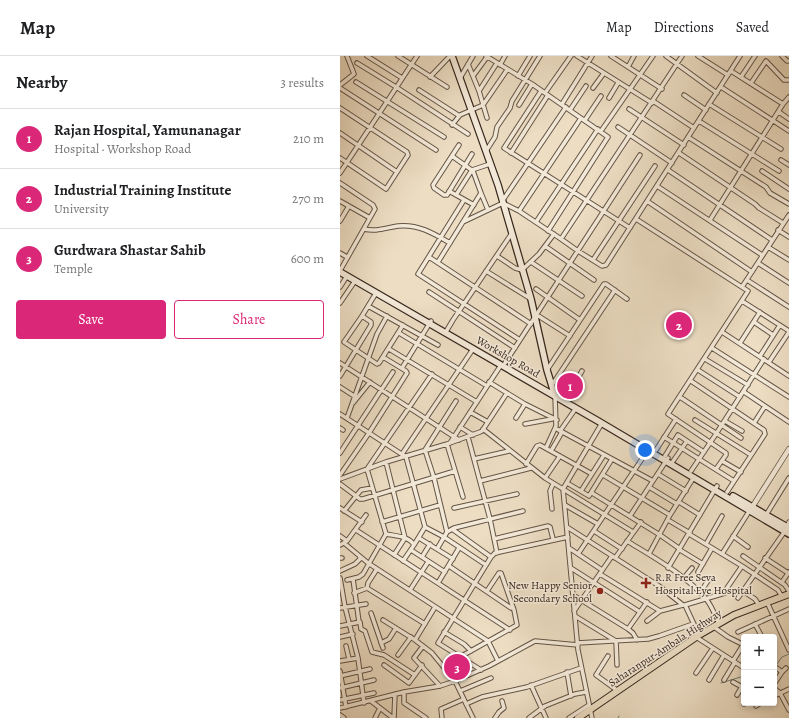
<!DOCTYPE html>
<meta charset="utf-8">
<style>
body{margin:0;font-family:Alegreya,serif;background:#f2f2f2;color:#202124}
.controls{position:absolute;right:12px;bottom:12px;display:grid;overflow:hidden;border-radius:4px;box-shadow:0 2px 6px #0003}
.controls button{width:36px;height:36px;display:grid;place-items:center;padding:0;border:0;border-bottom:1px solid #e0e0e0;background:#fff;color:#202124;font:20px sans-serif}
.you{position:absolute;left:305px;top:394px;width:14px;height:14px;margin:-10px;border:3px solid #fff;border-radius:50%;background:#1a73e8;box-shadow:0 0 0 6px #1a73e833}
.badge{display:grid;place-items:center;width:26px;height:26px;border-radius:50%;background:#db2777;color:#fff;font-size:13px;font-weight:700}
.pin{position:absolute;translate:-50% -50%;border:2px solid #fff;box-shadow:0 1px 4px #0006}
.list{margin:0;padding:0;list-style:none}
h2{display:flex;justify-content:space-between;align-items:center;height:52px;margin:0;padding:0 16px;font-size:17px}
h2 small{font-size:13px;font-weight:400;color:#757577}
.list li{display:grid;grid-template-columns:26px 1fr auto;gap:12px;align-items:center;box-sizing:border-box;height:60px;padding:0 16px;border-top:1px solid #e0e0e0}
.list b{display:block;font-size:15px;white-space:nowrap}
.list p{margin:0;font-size:13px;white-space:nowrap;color:#757577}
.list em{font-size:13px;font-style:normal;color:#757577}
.actions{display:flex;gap:8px;padding:12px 16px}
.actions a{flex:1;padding:9px 0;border:1px solid #db2777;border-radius:4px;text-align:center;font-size:14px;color:#db2777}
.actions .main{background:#db2777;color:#fff}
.map{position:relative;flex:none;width:449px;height:662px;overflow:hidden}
header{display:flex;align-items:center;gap:24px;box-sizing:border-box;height:56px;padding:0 20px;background:#fff;border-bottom:1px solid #e0e0e0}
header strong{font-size:19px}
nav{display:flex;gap:22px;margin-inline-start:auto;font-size:14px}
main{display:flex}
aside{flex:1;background:#fff}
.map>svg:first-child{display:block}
</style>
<header>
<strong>Map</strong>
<nav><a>Map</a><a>Directions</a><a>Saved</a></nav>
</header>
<main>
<aside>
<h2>Nearby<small>3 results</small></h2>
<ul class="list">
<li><span class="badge">1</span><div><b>Rajan Hospital, Yamunanagar</b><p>Hospital · Workshop Road</p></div><em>210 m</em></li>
<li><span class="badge">2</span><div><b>Industrial Training Institute</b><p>University</p></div><em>270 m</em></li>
<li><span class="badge">3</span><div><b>Gurdwara Shastar Sahib</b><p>Temple</p></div><em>600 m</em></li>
</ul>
<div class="actions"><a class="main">Save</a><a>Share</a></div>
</aside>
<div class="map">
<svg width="449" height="662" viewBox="0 0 449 662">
<rect width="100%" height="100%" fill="#ecddc3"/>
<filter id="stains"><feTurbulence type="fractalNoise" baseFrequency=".005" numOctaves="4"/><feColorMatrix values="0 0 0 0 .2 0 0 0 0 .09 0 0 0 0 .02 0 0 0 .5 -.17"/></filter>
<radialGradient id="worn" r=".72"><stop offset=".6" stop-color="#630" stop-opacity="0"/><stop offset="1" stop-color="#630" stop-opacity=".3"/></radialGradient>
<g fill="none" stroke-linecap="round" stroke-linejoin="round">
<path stroke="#728075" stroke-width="1" d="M436,609L442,601L449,598
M381,627L404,620
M278,662L279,660"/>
<defs>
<path id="minor" d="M27,0L62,22
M58,0L107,31
M146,0L192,28L268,81L208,175
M237,0L312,47
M271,0L322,33
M326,0L377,37
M358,0L388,19
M442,0L447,5H449
M17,7L56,31L128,78
M128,8L139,35L147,62
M160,9L165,0
M288,11L294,0
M391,15L443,48
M133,20L147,1
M178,20L190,0
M90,21L110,0
M401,21L415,0
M120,22L133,0
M16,26L104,81
M411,27L426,5L444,24H449
M0,29L14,18L7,0
M381,31L449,75
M0,32L96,94
M253,32L264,17
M79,34L118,59
M139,35L157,7
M201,35L164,92L290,172
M205,37L231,0
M344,39L366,54
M269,42L278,27
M313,45L354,72
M222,48L252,0
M369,48L441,93
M179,49L192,28
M0,52L67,96L68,99L46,133L0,102
M289,53L344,89
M230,54L246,30
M439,56L449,63
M245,64L261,40
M359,65L439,115
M112,69L120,59L143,49L167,14
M278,71L332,107
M261,75L313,0
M0,77L57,116
M348,81L426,131L430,137L449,148
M119,89L93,129L94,132L104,139H107L132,98
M146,95L155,81L157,71L170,52L172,45L200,0
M171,97L208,39
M339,97L415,148L419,152L443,167
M441,104L449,109
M328,114L432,184
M422,115L449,133
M0,117L77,0
M0,127L33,149L35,153L1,213
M317,130L422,199
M109,135L134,149
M141,137L148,154
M116,139L132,114L150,108
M124,144L78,218L180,284
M163,144L226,51
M0,145L30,162
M307,145L412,216
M179,155L241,62
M296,163L408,235L328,358L386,397V399L376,413
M370,164L443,48L449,41
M0,165L9,150
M123,166L163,147L179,155L221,183L238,195L262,210L266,209L400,0
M196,166L258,73
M24,173C36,176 45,172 58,170C78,168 93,177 110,187
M438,174L449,181
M221,183L342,0
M205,190L254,224
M428,191L449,204
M0,197L7,201
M157,200L175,212L182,214L199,198L214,178
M89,201L191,268
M253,204L315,110
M98,206L141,137L133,115L112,100
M191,206L242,240
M418,207L449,227
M146,215L191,243
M407,224L449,251
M0,231L7,220
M402,231L449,159
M196,233L240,264
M89,236L175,292
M402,245L449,275
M0,247L15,225
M28,250L98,289
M197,259L230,280
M22,260L4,286L37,308L39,307L63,269
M414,266L433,279
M107,274L113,264L172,177
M382,276L449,320
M59,277L147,330
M400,287L420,256
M372,292L449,341
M49,293L137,346
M420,300L440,269
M365,303L408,329
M429,306L449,276
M0,307L119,384
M165,307L300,99
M62,312L91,265
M207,314L264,228H266L287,243
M358,314L400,341
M0,320L31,269V266L22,260L36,237
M351,325L424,374L425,378L387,436
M149,326L185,348L217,364
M212,329L275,234
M0,331L14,340
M404,336L449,366
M340,341L401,382
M226,342L242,315
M13,347L30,326
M130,356L148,366
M0,358L66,401L85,471
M7,362L37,278L47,260
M176,362L185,348
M355,364L411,399
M385,365L402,375
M414,367L425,350
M185,368L212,363
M120,371L133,379
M0,372L3,374
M215,372L313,425
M143,373L205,422L293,476
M220,375L236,352
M128,381L150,463L157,497
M324,381L394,425
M110,387L161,309
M107,388L123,441
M206,392L216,370L215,340
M316,394L336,363
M211,395L222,376
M0,397L53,316
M62,398L133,293
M325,400L338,379L347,385
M134,403L169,395
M382,405L401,416
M46,406L65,482L54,499
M186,408L197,390L200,389L252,418
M331,408L347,385L364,396
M351,415L376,378L424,303
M318,418L346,435
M0,419L29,377L67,317L66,315L43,301
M263,419L330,459
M205,422L220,400
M0,423L46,406L107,388L140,376L142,375L167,337
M140,425L191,412
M227,427L249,440L272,403
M0,428L20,443H23L115,415
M309,431L337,448
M241,435L264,399
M252,437L320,479L340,493
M339,446L360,459
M225,449L258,468
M0,452L22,466
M114,452L177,438
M212,453L210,435L213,428
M4,455L21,434L32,432
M426,459L449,422
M290,460L328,402
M328,464L350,477
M42,466L100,449
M227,471L319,530L343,549H345L359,579
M112,473L151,501
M16,474L170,574
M254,475L282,493
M107,476L94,422L85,394L116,345
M46,478C55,480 69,480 74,489L63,505
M349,478L402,510L438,534L442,541
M0,480L7,485
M393,480L408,491
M79,482L113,503
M154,483L208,470L210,471L213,483
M287,485C313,501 346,519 366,543C372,550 375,559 379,568
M4,487L28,507L148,585L158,605
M366,488L382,460
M0,489L7,485L26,459
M74,489L85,471L104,481L146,509
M229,492L262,514
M97,493L107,476L114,472L183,455
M71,494L105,516
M340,494L363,508
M238,498L310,391
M309,498L330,459L354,421
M382,498L410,454
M403,500L445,529L449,535
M82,501L90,488
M0,502H2
M275,502L301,466
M425,502L448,517
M109,510L171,552
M231,512L300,556
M328,512L377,430
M37,513L28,527L27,532L85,568
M0,515L15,508L20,503V501
M358,516L372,492
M260,518L320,555
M0,522L5,551L18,602L24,647
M13,523L19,566
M343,523L352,512
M7,524L19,521L23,518L46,478L27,413L92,318
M442,526L449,516
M98,527L119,492
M387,532L402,510
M70,534L88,506
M403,535L415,543L419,549
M14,537L27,532
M360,537L369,523
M233,539L288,573L293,577L297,584
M398,542L445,475L449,466
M427,546L449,594
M345,549L385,537
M0,552L26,548
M234,555L272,500
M31,557L43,592
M235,560L276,585L277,609
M43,564L75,584L92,597L115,625L133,662
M307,565L320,555L343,549
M415,568L422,581
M0,570L20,566L21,573L25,575L32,596L44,599L75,619
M374,571L388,581L404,589
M288,573L307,546
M104,576L124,588L131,595
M398,576L449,553
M0,581L13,578
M356,581L404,612
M75,584L95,551
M41,587L49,583L56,572
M237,587L308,583L319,580L353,568
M6,590L9,603
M83,590L74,602L100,630
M58,599L71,581
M268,600L256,619L278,635
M120,601L177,569L174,554L161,517H159L147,535
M0,605L18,602
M393,605L403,589
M44,609L69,627L82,609
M434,610L442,616
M141,614L98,587L151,501L155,497L228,481
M0,615L6,651
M227,616L231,640
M356,617L373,592
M0,620L30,613
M369,624L384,599
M384,624L395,606
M393,626L402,631
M434,628L442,616L446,612
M191,629L206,662
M0,632L34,624
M434,632L440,637L449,654
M120,635L151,622
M64,636V647L86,662
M397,639L404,627
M434,640L449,633
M0,644L34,637
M31,645L53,662
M126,648L142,641L187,631L241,612
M404,648L406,647
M416,650L421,647
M0,652L64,636L100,630L115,625L149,610L195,585L238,589
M0,659L4,662
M35,662L40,652
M54,662L55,638
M102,662L101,653L124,643
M155,662L159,656L164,652L162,645
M189,662L205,650L235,638L246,636
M229,662L249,649
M252,662L238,594L223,433L262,367"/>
<path id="tertiary" d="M411,453L449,393"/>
<path id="secondary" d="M112,0L158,129L191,243L207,314L215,340
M0,216L258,365L449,478
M393,440L449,472"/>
<path id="primary" d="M238,662L359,579L394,559L449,538"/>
</defs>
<use href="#minor" stroke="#645446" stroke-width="5.5"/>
<use href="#tertiary" stroke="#645446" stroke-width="6"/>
<use href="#secondary" stroke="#37271d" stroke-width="8"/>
<use href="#primary" stroke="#37271d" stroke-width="8"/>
<use href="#minor" stroke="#f3e9d8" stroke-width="3.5"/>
<use href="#tertiary" stroke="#f3e9d8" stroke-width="4.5"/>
<use href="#secondary" stroke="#f3e9d8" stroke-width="5.5"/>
<use href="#primary" stroke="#ecddc3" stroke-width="6"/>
</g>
<g fill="#8f2418" stroke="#f3e9d8" stroke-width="1.5">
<path d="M304 521h4v4h4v4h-4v4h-4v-4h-4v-4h4z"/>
<circle cx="260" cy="535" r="4"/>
</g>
<g text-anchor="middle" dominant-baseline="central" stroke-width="3" stroke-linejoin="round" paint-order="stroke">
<g font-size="11" fill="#37271d" stroke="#f3e9d8">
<text transform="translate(168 301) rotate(30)">Workshop Road</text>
<text transform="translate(325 592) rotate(-33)">Saharanpur-Ambala Highway</text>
</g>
<g font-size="11" fill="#37271d" stroke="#f3e9d8" text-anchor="start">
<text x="315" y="521">R.R Free Seva<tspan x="315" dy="13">Hospital Eye Hospital</tspan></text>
<text x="252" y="529" text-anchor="end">New Happy Senior<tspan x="252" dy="13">Secondary School</tspan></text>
</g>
</g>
<rect width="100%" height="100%" filter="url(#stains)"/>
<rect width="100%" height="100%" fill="url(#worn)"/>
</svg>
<div class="controls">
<button>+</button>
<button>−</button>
</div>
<div class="you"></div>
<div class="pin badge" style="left:230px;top:330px">1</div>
<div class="pin badge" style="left:339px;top:269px">2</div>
<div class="pin badge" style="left:117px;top:611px">3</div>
</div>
</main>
